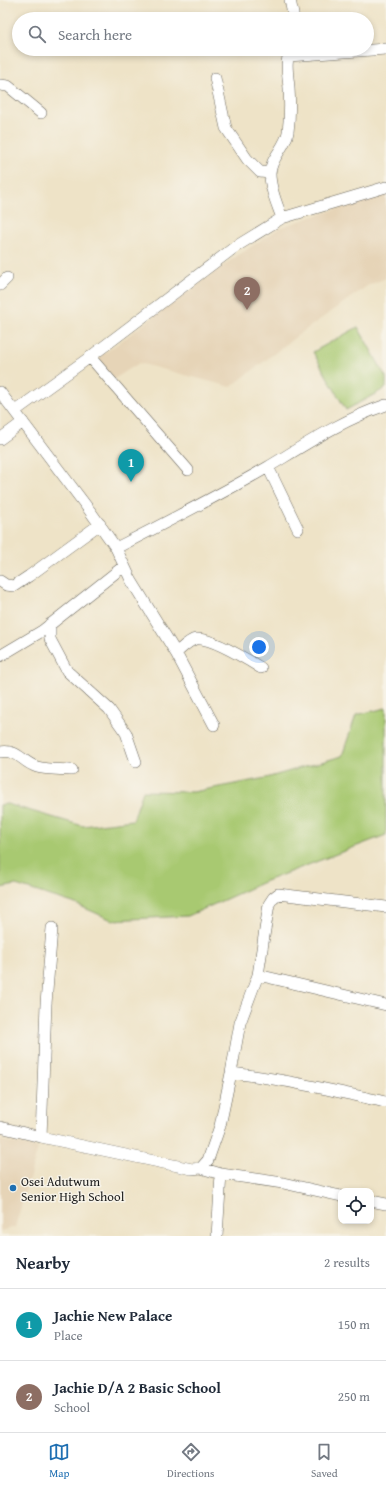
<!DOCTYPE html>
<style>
body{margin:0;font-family:"Gentium Book Plus",serif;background:#f6f6f7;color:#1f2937}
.controls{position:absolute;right:12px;bottom:12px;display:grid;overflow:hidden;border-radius:8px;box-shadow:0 2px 6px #0003}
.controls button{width:36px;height:36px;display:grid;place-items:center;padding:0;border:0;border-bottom:1px solid #e0e1e3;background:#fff;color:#1f2937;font:20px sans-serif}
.you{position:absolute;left:259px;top:647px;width:14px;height:14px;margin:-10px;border:3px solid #fff;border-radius:50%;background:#1a73e8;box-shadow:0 0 0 6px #1a73e833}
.badge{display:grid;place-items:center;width:26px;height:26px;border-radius:50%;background:#1f6fb2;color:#fff;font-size:13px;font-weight:700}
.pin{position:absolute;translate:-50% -33px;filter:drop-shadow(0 1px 2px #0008)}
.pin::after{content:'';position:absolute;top:21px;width:14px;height:12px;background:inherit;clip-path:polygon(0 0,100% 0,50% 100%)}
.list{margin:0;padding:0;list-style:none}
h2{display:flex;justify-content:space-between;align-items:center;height:52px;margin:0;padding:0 16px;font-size:17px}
h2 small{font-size:13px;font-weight:400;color:#747a83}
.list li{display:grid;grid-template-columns:26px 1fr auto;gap:12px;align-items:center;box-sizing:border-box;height:72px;padding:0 16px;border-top:1px solid #e0e1e3}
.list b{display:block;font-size:15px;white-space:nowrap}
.list p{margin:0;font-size:13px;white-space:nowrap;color:#747a83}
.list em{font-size:13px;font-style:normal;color:#747a83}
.icon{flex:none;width:22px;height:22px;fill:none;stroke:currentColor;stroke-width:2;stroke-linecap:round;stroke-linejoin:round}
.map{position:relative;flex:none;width:386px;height:1236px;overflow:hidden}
.search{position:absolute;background:#fff;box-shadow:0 2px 6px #0003;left:12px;right:12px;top:12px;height:44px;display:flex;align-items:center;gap:10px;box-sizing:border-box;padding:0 14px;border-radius:22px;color:#747a83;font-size:15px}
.sheet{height:196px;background:#fff}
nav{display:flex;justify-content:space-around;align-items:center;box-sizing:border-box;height:56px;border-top:1px solid #e0e1e3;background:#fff;font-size:11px;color:#747a83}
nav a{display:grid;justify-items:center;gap:2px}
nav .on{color:#1f6fb2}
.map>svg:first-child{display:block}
</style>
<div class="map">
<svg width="386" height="1236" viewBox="0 0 386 1236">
<rect width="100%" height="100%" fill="#f7f3e8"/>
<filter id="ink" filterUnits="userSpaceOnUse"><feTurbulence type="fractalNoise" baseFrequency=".025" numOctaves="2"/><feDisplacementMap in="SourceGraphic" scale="8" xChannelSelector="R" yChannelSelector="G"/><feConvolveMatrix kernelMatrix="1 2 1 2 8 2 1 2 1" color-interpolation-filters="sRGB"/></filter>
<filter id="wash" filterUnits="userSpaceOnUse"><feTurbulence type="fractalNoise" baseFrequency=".012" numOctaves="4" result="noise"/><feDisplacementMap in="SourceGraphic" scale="16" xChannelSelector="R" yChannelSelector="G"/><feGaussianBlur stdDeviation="0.9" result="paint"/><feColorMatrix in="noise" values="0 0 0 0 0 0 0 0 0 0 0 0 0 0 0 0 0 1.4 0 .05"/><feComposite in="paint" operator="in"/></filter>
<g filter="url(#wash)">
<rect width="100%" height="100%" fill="#eee3c7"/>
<path fill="#e6d4b7" d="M386,193V278L367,286L298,335L231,387L139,363L114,379L98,358L231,260L281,227Z
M0,1140L38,1148L15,1227L0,1231Z"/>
<path fill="#a8c971" stroke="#627246" d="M358,327L386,377V388L346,410L313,352Z
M386,708V835L266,881L188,916L112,920L73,903L16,885L0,888V805L7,804L83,826L133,820L143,791L193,792L266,778L342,756L356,715Z"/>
</g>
<g filter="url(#ink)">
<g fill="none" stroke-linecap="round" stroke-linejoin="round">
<defs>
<path id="minor" d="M290,0L294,19
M288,56L386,49
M215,78L226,128L247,159L260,172L270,173
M0,85L8,86L41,113
M282,218C277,204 270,189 270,174C270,158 286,147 288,132C290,117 290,103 289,88C288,75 285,62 290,49
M0,285L7,278
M90,357L188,470
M0,392L90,511L116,548L131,580L176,653L214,725
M15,411L90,357L235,247L282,218L386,187
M0,439L23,422
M268,467L298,529
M116,548C167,522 218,496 268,467C306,444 344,419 386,405
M0,581L6,585L14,586L29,576L100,524
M50,624V639L67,671L109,709L126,733L136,762
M176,653C182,648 189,640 196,639C211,637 248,660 261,668
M0,656L42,631L124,566
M0,752C19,749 21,762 37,767C47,770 61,769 72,770
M258,975L386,1005
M231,1073C284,1079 335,1091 386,1102
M0,1127L41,1137L192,1169L201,1168L208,1160L220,1126L231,1073L240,1023L258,975L269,904L273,898L278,894L386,907
M41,1137L46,1004L52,928
M201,1168L221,1174L283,1183L341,1196
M371,1201L386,1204
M217,1236L221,1174"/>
</defs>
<use href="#minor" stroke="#666258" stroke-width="12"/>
<use href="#minor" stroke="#fff" stroke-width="11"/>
</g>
</g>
<circle fill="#1f6fb2" stroke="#f7f3e8" stroke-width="1.5" cx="13" cy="1188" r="4"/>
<g text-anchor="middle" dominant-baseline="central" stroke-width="3" stroke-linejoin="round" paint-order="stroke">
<g font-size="13" fill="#1c1c1c" stroke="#f7f3e8" text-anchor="start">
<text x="21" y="1181">Osei Adutwum<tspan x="21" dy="15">Senior High School</tspan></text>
</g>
</g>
</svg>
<div class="controls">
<button><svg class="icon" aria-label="locate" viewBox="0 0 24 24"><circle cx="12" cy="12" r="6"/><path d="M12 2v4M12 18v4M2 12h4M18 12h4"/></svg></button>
</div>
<div class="you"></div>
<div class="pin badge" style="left:131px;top:482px;background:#0f9aa8">1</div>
<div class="pin badge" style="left:247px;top:310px;background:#8d6e63">2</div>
<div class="search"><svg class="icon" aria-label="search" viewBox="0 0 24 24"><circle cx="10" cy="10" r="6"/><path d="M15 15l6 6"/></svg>Search here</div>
</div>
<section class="sheet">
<h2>Nearby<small>2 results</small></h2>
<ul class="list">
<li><span class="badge" style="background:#0f9aa8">1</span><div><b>Jachie New Palace</b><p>Place</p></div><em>150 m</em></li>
<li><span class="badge" style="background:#8d6e63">2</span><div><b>Jachie D/A 2 Basic School</b><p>School</p></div><em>250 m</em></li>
</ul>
</section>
<nav>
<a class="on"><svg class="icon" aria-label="map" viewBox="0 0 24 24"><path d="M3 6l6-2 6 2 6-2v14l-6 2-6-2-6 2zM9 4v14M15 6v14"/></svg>Map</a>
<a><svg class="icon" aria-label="directions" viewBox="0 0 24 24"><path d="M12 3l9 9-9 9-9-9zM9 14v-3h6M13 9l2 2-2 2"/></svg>Directions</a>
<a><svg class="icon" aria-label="saved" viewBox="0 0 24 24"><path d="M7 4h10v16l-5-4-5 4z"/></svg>Saved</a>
</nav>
